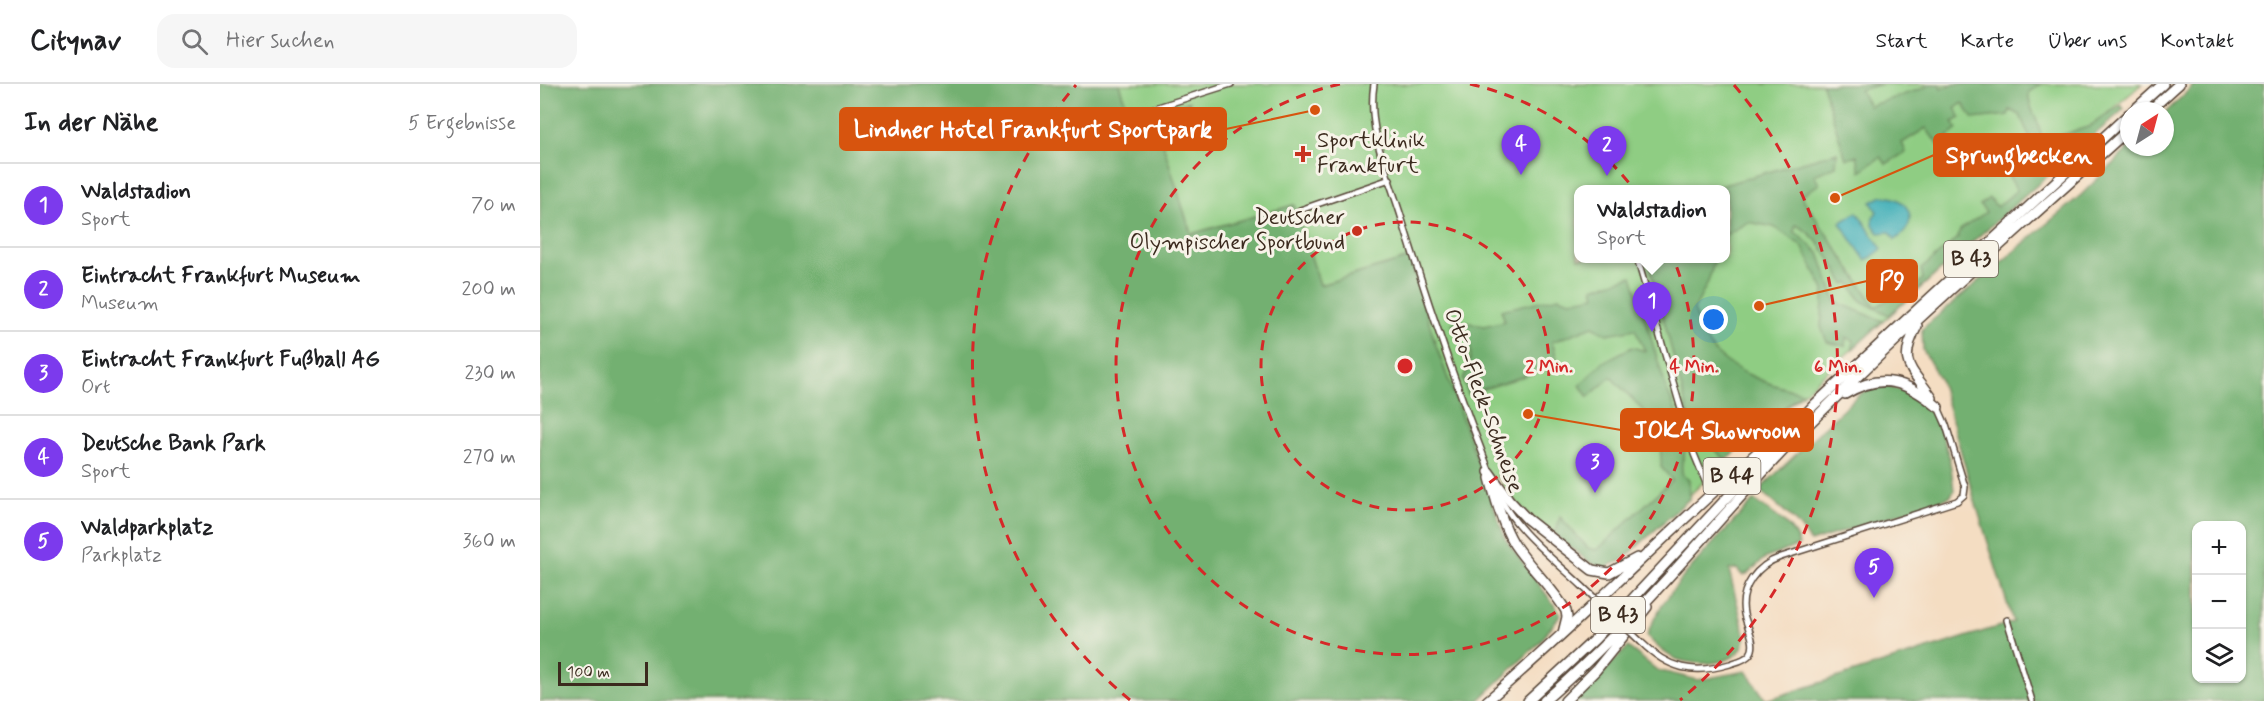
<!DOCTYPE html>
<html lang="de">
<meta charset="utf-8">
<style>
body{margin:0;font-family:Mynerve,sans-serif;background:#f6f6f6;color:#202124}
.controls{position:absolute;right:18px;bottom:18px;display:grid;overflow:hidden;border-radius:12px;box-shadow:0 2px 4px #0004}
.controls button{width:54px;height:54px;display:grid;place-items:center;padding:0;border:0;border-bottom:2px solid #e0e0e0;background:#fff;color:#202124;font:30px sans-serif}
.compass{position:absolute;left:1580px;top:18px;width:54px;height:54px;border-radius:50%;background:#fff;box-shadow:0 2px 4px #0004;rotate:36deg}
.scale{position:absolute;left:18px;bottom:15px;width:90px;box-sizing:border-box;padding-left:6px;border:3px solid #3b2a1e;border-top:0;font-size:16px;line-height:21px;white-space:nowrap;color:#3b2a1e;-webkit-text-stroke:4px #f7f3e8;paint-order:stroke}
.you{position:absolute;left:1174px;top:236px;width:21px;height:21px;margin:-15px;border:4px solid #fff;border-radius:50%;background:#1a73e8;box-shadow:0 0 0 9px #1a73e833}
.badge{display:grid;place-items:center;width:39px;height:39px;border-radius:50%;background:#7c3aed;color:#fff;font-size:20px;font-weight:700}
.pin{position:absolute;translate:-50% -50px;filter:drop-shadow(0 2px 3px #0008)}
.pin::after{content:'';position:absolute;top:32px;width:21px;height:18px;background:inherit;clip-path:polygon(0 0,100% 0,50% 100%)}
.popup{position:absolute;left:1034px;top:101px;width:156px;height:78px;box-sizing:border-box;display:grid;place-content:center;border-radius:12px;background:#fff;filter:drop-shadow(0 2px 4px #0005);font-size:20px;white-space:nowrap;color:#757577}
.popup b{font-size:22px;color:#202124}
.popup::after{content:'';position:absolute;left:50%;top:100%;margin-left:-12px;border:12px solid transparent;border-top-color:#fff}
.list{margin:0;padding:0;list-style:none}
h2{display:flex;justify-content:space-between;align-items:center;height:78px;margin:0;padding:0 24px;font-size:26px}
h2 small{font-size:20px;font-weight:400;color:#757577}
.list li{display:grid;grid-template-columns:39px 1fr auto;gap:18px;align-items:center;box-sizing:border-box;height:84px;padding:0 24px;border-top:2px solid #e0e0e0}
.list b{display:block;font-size:22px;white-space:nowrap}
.list p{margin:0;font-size:20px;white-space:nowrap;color:#757577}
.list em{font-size:20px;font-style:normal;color:#757577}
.icon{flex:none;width:33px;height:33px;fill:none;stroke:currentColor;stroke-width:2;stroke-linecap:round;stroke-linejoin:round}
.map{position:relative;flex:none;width:1724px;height:617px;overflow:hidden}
header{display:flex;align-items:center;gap:36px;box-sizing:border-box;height:84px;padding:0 30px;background:#fff;border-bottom:2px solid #e0e0e0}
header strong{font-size:28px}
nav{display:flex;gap:33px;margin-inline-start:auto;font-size:21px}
.search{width:420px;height:54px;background:#f6f6f6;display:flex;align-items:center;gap:15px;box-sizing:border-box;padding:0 21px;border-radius:18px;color:#757577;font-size:22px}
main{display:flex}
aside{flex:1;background:#fff}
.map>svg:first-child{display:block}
</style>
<header>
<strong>Citynav</strong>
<div class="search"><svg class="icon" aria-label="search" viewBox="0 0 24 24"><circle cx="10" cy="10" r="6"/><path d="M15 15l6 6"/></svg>Hier suchen</div>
<nav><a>Start</a><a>Karte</a><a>Über uns</a><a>Kontakt</a></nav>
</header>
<main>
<aside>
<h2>In der Nähe<small>5 Ergebnisse</small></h2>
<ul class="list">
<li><span class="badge">1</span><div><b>Waldstadion</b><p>Sport</p></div><em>70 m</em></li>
<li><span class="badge">2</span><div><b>Eintracht Frankfurt Museum</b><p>Museum</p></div><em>200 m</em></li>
<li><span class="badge">3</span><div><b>Eintracht Frankfurt Fußball AG</b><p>Ort</p></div><em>230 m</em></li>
<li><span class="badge">4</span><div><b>Deutsche Bank Park</b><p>Sport</p></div><em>270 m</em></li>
<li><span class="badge">5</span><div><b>Waldparkplatz</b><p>Parkplatz</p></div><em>360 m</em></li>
</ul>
</aside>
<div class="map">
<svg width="1724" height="617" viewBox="0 0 1724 617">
<rect width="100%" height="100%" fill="#f7f3e8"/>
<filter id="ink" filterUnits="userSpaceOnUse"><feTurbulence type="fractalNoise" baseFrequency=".0167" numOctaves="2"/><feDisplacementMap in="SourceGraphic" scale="12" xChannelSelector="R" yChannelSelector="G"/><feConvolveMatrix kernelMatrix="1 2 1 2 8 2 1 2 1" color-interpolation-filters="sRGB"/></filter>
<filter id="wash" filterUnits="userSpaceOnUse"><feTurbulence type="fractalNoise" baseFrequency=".008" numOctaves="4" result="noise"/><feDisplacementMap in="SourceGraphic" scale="24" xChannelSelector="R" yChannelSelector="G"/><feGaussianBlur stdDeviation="1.35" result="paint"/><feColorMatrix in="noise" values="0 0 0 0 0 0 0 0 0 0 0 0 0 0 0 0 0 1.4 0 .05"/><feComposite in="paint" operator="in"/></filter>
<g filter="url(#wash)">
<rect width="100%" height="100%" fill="#f4ddc2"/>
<path fill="#8fcd83" stroke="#657c50" stroke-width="1.5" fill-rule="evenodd" d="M579,0H1602L1557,38L1538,63L1260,312L1221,343L1151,410L1150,414L1081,477L1069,481L1067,486C1048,478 1034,466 1017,452C990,431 976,425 958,393L945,398L895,259L870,174L780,201L754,121L651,150L622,59L649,18L591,37ZM1038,106H1186V174H1038Z"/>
<path fill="#73b071" stroke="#576d48" stroke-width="1.5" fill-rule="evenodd" d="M0,0H579L591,37L649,17L658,49L623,60L651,150L754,121L780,201L870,174L895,259L966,456L1021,530L1000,558L938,617H0Z
M1282,0H1342L1320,6L1329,22L1387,3L1386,0H1399L1401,5L1414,0H1501L1489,8C1488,22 1494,28 1498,40C1502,52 1505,67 1503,79L1518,61V52L1548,43L1581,21L1584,25L1349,231L1321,217L1309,198L1305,200C1292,180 1279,151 1256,141L1254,147L1279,169L1296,218L1343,237L1313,265V256L1306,253L1305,262L1287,258L1281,243L1284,206L1262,162L1234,143L1208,138L1186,151V106L1170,105L1297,68L1296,82L1274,91L1279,100L1261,112L1336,223L1363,206L1373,204L1383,195L1381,185L1418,154L1420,146L1446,128L1440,121L1449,114L1457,123L1477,106L1469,93L1487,80L1492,59L1480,31L1470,26L1468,31L1433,35L1423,19L1415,24L1421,34L1413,38L1417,45L1398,61L1386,44L1362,59L1366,68L1346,80L1341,73L1320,87L1317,71L1306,75Z
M1655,0H1724V617H1034L1088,563L1117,586L1158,596L1206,587L1226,616L1473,538L1434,414L1410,329L1400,296L1383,266L1382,245L1541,111L1590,63H1625V29ZM1656,442H1702V594H1656Z
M1108,175H1175L1168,198L1154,226C1158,236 1161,248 1167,257C1182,284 1232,303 1262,308L1186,376L1152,344Z
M1092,192L1127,307C1135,322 1145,347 1145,364C1145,376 1139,376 1143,392L1149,396L1150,414L1081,477L1069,481L1067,486L1049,478L1015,451L1020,433L1048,464L1057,466L1132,396L1121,383C1122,377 1119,348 1116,342C1108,329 1083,306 1071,293L1048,313L1040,301L1063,278L1092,263L1105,267L1095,245L1067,250L1053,242L1012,258L1019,281L928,310L923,296C935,269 935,259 912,240L917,236L944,242L965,237L961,226L1019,213L1030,217L1055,212L1053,204Z
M1347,302C1355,304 1366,306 1373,311C1402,330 1411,375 1414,407L1410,413L1401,416L1270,458C1258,436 1238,422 1219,406L1318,311L1329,305Z
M1213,417H1215C1231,429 1254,441 1259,461L1224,475L1207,490L1202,491L1197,485L1189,486L1205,551C1205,583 1158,583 1136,575C1124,570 1115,561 1107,552C1120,509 1182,451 1213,417Z"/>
<path fill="#3fafb8" stroke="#3d6c6b" stroke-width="1.5" d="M1342,112C1371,113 1381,140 1355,156L1350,148L1339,149L1333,141V133L1337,128L1331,118Z
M1317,128L1342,165L1326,177L1300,139Z"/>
</g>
<g filter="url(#ink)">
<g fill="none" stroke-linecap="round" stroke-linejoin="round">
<defs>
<path id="minor" d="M834,0C827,44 847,88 860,129C887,217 917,304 950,389
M596,30L691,0
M760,126L850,95
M1097,174L1154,370L1166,399L1175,408
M958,409C973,445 1015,476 1043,503
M1467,536L1492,617
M1101,558C1128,585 1153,591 1190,580C1196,578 1206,576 1210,570C1218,560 1206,541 1204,530C1199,504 1217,481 1241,473L1417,417L1424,411L1425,403L1406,341L1398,323"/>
<path id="trunk" d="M1593,27L1623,0
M1609,27L1639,0
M1377,242C1357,280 1371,283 1392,314
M1305,310C1342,288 1367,297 1398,323
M949,388L969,416L987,435L1052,486L1069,489L1097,474
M950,394C956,416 962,440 974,460C990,484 1012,503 1026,527L1027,533L1023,549
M947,617C1046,533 1136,438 1235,353
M988,617L1055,555L1274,321L1589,30
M1004,617C1097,537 1172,440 1257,352C1363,245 1478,146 1589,45
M1025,617L1056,586L1107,523"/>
</defs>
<use href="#minor" stroke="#574537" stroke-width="8"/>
<use href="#trunk" stroke="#574537" stroke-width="12"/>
<use href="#minor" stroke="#fff" stroke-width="5"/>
<use href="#trunk" stroke="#fff" stroke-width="9"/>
<defs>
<path id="minor-bridge" d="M1043,503L1101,558"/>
</defs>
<use href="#minor-bridge" stroke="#574537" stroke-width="8" stroke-linecap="butt"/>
<use href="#minor-bridge" stroke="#fff" stroke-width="5"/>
</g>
</g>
<g fill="none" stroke="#d62828" stroke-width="3" stroke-dasharray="10 8">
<circle cx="865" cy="282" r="144"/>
<path d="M930 0A289 289 0 1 1 800 0"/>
<path d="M590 616A433 433 0 0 1 536 1M1194 1A433 433 0 0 1 1140 616"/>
</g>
<g fill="#c8321e" stroke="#f7f3e8" stroke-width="2">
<path d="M760 61h6v6h6v6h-6v6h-6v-6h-6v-6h6z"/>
<circle cx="817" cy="147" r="6"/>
</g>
<g text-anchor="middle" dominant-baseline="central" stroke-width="6" stroke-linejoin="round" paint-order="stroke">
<g fill="#f7f3e8" stroke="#73665b" stroke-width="1.5">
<rect x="1404" y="157" width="54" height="36" rx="4.5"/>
<rect x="1163.5" y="374" width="57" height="36" rx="4.5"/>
<rect x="1051" y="513" width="54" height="36" rx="4.5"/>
</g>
<g font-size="21" font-weight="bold" fill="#3b2a1e">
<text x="1431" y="175">B 43</text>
<text x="1192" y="392">B 44</text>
<text x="1078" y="531">B 43</text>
</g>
<g font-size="22" fill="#3b2a1e" stroke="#f7f3e8" text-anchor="start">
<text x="777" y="57">Sportklinik<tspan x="777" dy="25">Frankfurt</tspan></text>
<text x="805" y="134" text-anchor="end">Deutscher<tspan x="805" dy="25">Olympischer Sportbund</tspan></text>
</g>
<g font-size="22" fill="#3b2a1e" stroke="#f7f3e8">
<text transform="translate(943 317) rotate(70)">Otto-Fleck-Schneise</text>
</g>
</g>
<circle cx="865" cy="282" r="9" fill="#d62828" stroke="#f7f3e8" stroke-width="3"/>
<g font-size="18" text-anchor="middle" font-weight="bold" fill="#d62828" stroke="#f7f3e8" stroke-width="6" stroke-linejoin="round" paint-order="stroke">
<text x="1009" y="288">2 Min.</text>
<text x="1154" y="288">4 Min.</text>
<text x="1298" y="288">6 Min.</text>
</g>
<path fill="none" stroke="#d7540e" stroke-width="2" d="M775 26L686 45M1295 114L1394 71M1219 222L1327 197M988 330L1081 346"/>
<g fill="#d7540e" stroke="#f7f3e8" stroke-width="2">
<circle cx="775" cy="26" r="6"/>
<circle cx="1295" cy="114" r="6"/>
<circle cx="1219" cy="222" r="6"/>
<circle cx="988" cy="330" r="6"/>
</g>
<g fill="#d7540e" stroke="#d7540e" stroke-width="2">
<rect x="300" y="24" width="386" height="42" rx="6"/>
<rect x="1394" y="50" width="170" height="42" rx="6"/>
<rect x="1327" y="176" width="50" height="42" rx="6"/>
<rect x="1081" y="325" width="192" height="42" rx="6"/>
</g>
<g font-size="24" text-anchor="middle" font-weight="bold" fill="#fff">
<text x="493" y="53">Lindner Hotel Frankfurt Sportpark</text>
<text x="1479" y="79">Sprungbecken</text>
<text x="1352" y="205">P9</text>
<text x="1177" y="354">JOKA Showroom</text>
</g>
</svg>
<div class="controls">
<button>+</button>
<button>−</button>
<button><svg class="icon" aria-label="layers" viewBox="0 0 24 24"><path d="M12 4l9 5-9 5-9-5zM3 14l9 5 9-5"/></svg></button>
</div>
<svg class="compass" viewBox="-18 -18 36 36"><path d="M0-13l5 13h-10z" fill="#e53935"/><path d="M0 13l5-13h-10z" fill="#757577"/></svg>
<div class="scale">100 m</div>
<div class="you"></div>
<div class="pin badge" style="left:1112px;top:248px">1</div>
<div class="popup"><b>Waldstadion</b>Sport</div>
<div class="pin badge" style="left:1067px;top:92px">2</div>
<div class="pin badge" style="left:1055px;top:409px">3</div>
<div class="pin badge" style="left:981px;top:91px">4</div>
<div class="pin badge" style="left:1334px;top:514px">5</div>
</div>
</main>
